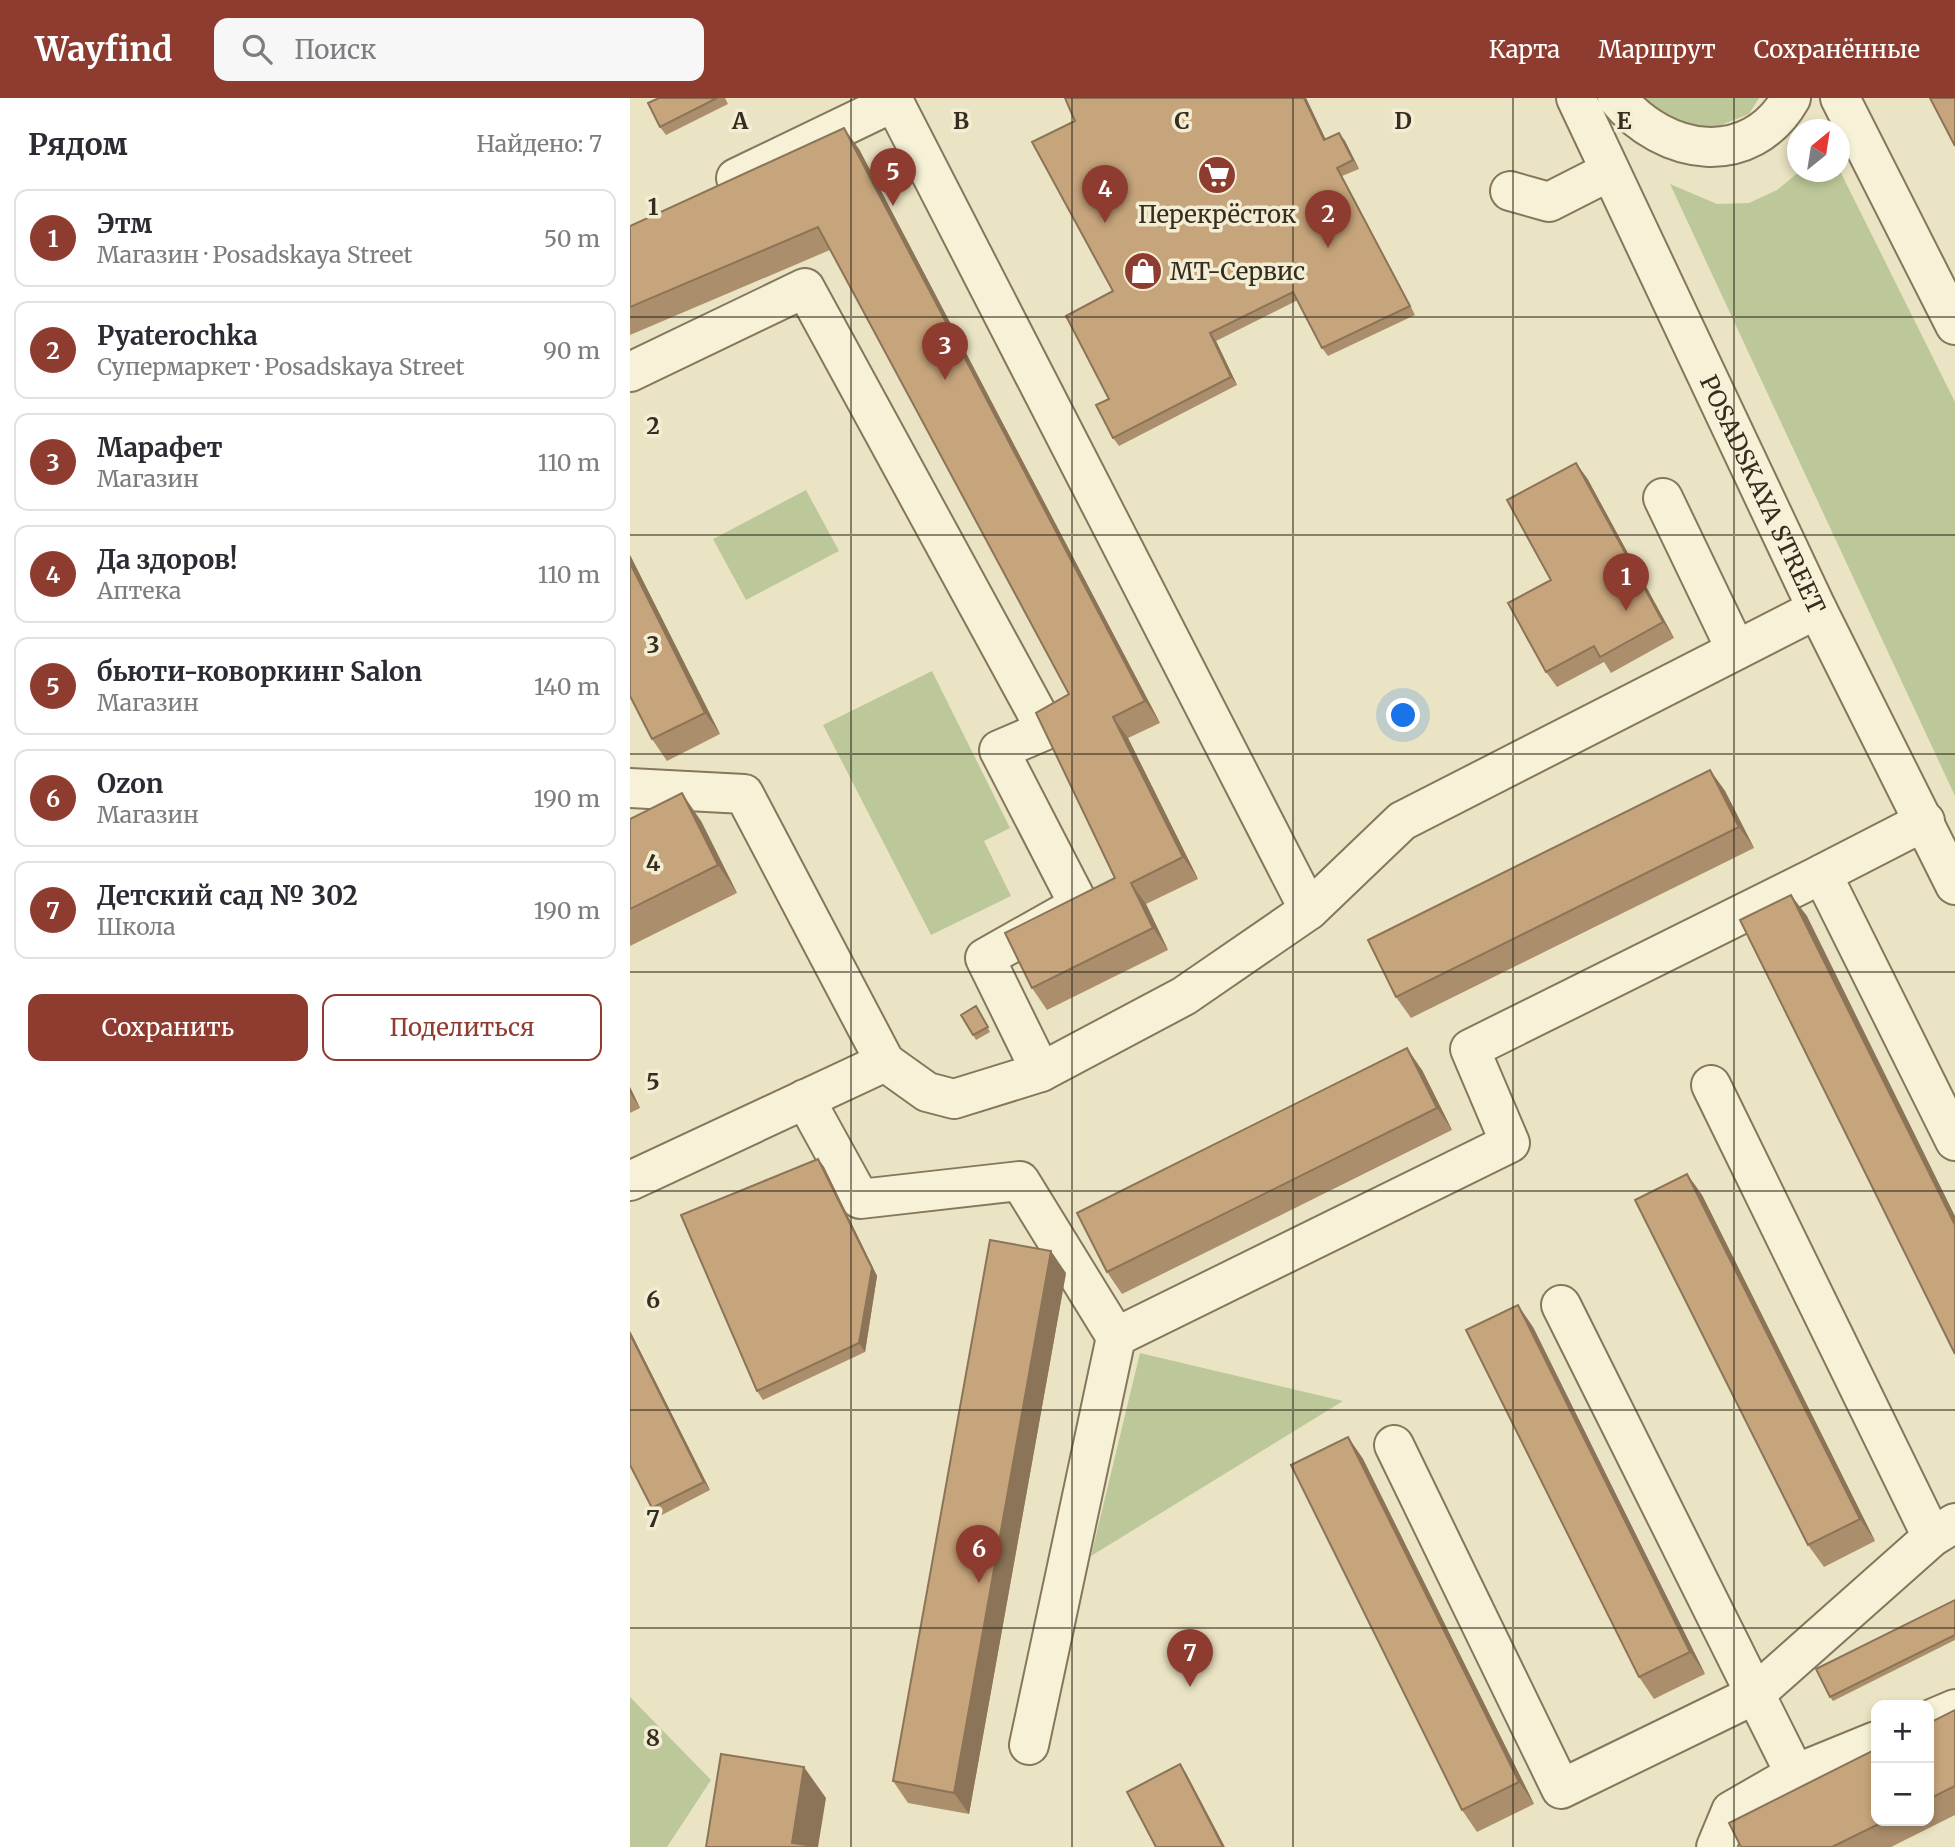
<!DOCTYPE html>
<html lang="ru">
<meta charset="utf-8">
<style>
body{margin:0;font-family:Merriweather,serif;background:#f7f7f7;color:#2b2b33}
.controls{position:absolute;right:21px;bottom:21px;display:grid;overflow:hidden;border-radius:14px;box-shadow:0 4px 10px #0003}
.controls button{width:63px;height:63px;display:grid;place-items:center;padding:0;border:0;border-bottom:2px solid #e1e1e2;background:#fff;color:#2b2b33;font:35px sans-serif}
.compass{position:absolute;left:1157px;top:21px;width:63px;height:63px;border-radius:50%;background:#fff;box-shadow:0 4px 10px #0003;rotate:30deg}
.you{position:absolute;left:774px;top:618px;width:24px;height:24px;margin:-18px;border:5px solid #fff;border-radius:50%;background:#1a73e8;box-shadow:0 0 0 10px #1a73e833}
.badge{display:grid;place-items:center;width:46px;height:46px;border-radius:50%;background:#8f3c30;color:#fff;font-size:23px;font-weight:700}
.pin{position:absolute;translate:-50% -58px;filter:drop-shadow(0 2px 4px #0008)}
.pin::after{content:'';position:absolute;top:37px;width:24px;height:21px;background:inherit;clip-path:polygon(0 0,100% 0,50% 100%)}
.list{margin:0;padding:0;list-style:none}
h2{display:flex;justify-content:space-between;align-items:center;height:91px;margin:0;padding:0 28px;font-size:30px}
h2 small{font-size:23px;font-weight:400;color:#7c7c81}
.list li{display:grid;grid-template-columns:46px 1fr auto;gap:21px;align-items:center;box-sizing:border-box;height:98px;margin:0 14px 14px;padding:0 14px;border:2px solid #e1e1e2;border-radius:14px}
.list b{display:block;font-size:26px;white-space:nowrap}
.list p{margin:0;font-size:23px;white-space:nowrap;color:#7c7c81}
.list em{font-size:23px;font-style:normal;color:#7c7c81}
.actions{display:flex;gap:14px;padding:21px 28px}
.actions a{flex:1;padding:16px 0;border:2px solid #8f3c30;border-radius:14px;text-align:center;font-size:24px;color:#8f3c30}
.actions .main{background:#8f3c30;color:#fff}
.icon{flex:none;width:38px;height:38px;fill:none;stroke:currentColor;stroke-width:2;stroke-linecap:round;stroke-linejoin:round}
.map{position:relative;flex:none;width:1325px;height:1749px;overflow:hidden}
header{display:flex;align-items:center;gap:42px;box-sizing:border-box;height:98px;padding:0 35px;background:#8f3c30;color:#fff}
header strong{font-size:33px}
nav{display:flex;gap:38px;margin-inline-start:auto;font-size:24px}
.search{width:490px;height:63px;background:#f7f7f7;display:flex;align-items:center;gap:18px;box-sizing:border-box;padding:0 24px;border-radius:14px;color:#7c7c81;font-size:26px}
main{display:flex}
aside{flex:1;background:#fff}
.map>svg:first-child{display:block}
</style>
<header>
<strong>Wayfind</strong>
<div class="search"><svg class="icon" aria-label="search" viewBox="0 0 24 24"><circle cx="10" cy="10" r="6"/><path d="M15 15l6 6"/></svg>Поиск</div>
<nav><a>Карта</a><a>Маршрут</a><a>Сохранённые</a></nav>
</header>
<main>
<aside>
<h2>Рядом<small>Найдено: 7</small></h2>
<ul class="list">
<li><span class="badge">1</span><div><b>Этм</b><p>Магазин · Posadskaya Street</p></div><em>50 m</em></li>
<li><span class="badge">2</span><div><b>Pyaterochka</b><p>Супермаркет · Posadskaya Street</p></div><em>90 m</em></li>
<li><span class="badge">3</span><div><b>Марафет</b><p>Магазин</p></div><em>110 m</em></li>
<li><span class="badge">4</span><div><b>Да здоров!</b><p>Аптека</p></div><em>110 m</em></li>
<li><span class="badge">5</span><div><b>бьюти-коворкинг Salon</b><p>Магазин</p></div><em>140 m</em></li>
<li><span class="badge">6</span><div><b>Ozon</b><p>Магазин</p></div><em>190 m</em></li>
<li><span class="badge">7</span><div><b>Детский сад № 302</b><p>Школа</p></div><em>190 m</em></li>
</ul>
<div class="actions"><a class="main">Сохранить</a><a>Поделиться</a></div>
</aside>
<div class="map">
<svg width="1325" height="1749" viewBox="0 0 1325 1749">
<rect width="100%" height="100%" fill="#ebe4c4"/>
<path fill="#bcc899" d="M1010,0H1129L1119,16L1076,33L1033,20Z
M1210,73L1325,304V698L1040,86L1087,106L1119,105L1147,92L1169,74Z
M176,392L209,453L116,502L83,441Z
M302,573L380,730L354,743L381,798L301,837L193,627Z
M510,1255L713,1303L461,1458Z
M0,1599L81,1682L37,1749H0Z"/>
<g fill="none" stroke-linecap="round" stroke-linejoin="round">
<defs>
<g id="minor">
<path id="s1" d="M946,0L1187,511L1325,787"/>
<path d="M987,0C1034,58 1120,72 1161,0"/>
<path d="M1210,0L1325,227"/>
<path d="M106,80L264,4L679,812"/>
<path d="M880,93L919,104L980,73"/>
<path d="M0,274L175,190L416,632L369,652L449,807L355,860L411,974"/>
<path d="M1033,400L1106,552"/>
<path d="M0,690L114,696L255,964"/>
<path d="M1295,723L1192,776L1325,1043"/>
<path d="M1081,987L1302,1439"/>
<path d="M175,1001L230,1101L390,1083L486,1239"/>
<path d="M0,1083L255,964L297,994L324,1001L411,974L554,898L679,812L772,723L1187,511"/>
<path d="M931,1207L1165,1676"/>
<path d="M764,1347L931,1691L1124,1597L1302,1439L1325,1425"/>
<path d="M1299,1622L1325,1611"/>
<path d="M399,1647L486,1239L880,1045L840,951L1192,776"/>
<path d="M1086,1749L1101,1713L1165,1676L1246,1643"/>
</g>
</defs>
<use href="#minor" stroke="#84775c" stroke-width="42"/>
<use href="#minor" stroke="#f6f1d7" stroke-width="38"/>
</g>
<path fill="#ab8e6b" d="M29,0H95L98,6L36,37L30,29Z
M435,0H676L695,41L709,35L715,43L729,71L712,78L785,217L698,258L692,250L668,202L586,243L607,287L489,348L483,340L479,301L483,193L445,23Z
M229,51L530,625L498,640L568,781L516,806L538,852L417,912L402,890L485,780L439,596L200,152L0,237V128Z
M957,380L1044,540L981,575L974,564L927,589L916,574L921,482Z
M0,457L90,636L37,663L22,641Z
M1080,672L1095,693L1124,750L781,920L766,899Z
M0,721L71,723L107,795L0,848Z
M349,912L360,934L346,942L343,937Z
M792,972L822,1032L492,1196L477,1174Z
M0,989L10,1010L0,1015Z
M188,1061L194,1069L247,1178L235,1254L133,1302L127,1293Z
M1057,1076L1072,1097L1245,1443L1194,1469L1178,1447Z
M436,1175L339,1716L278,1705L263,1683Z
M903,1229L1075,1576L1024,1601L1009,1579Z
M0,1233L80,1392L28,1419L22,1410Z
M718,1339L733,1361L904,1706L847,1734L832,1712Z
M1325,1502V1542L1203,1603L1200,1599Z
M1325,1612V1717L1261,1749H1111L1246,1723H1299V1625Z"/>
<path fill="#8b7457" d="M674,0H676L700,50L694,42Z
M214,30L229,51L530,625L515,603Z
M709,35L715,43L729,71L723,62Z
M707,70L712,78L785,217L780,208Z
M580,235L586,243L607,287L601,279Z
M946,365L957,380L1044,540L1033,524Z
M0,457L90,636L75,615L0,465Z
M483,619L498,640L568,781L553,759Z
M1080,672L1095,693L1124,750L1109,729Z
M52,695L71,723L107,795L88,767Z
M501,785L516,806L538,852L523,830Z
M1161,797L1177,818L1325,1118V1127Z
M777,950L792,972L822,1032L807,1010Z
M0,989L10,1010L0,995Z
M188,1061L194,1069L247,1178L235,1254L229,1245Z
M1057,1076L1072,1097L1245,1443L1230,1421Z
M421,1153L436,1175L339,1716L324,1695Z
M888,1207L903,1229L1075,1576L1060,1554Z
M0,1233L80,1392L74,1384L0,1236Z
M718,1339L733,1361L904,1706L889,1684Z
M550,1666L556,1675L595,1749H593Z
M174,1669L196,1700L188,1749H164L162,1745Z"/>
<path fill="#c7a57c" stroke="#8b7457" stroke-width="2" d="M29,0H87L30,29L18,5Z
M435,0H674L694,42L709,35L723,62L707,70L780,208L692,250L663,194L580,235L601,279L483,340L466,307L479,301L436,218L483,193L402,44L445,23Z
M1300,0H1325V48Z
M214,30L515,603L483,619L553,759L501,785L523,830L402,890L375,835L485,780L406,615L439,596L188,129L0,209V128Z
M946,365L1033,524L970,559L964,548L916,574L878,505L921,482L877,402Z
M0,465L75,615L22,641L0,598Z
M1080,672L1109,729L766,899L738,842Z
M52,695L88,767L0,811V721Z
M1161,797L1325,1127V1256L1110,822Z
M346,908L358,929L343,937L331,917Z
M777,950L807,1010L477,1174L447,1115Z
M188,1061L242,1170L229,1245L127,1293L51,1117Z
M1057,1076L1230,1421L1178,1447L1005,1102Z
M360,1142L421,1153L324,1695L263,1683Z
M888,1207L1060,1554L1009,1579L836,1232Z
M0,1236L74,1384L22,1410L0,1367Z
M718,1339L889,1684L832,1712L661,1367Z
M1325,1502V1537L1200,1599L1186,1571Z
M1325,1612V1688L1299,1701V1625Z
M1246,1651V1723H1255L1202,1749H1111L1099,1725Z
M91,1656L174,1669L162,1745L177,1747V1749H76Z
M550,1666L593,1749H526L497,1694Z"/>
<path fill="none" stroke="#352d1f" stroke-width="2" stroke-opacity="0.55" d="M221,0V1749M442,0V1749M663,0V1749M883,0V1749M1104,0V1749M0,219H1325M0,437H1325M0,656H1325M0,874H1325M0,1093H1325M0,1312H1325M0,1530H1325"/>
<defs>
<symbol id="supermarket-disc" viewBox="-11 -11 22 22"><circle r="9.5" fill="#8f3c30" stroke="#f3eed3"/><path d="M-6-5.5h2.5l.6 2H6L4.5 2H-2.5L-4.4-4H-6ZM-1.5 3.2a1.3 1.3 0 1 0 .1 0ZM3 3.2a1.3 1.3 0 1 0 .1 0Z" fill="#fff"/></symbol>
<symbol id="shop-disc" viewBox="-11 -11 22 22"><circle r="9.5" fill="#8f3c30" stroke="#f3eed3"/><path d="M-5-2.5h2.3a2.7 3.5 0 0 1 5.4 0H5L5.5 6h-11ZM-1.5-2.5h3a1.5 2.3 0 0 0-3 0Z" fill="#fff"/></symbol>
</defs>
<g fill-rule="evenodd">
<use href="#supermarket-disc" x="565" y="55" width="44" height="44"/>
<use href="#shop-disc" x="491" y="151" width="44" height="44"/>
</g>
<g text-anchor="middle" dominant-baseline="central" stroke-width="7" stroke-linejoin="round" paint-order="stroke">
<g font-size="24" fill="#352d1f" stroke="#f3eed3">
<text x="587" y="116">Перекрёсток</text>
<text x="540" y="173" text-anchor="start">МТ-Сервис</text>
</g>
<g font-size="24" fill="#352d1f" stroke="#f3eed3">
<text stroke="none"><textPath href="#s1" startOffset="438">POSADSKAYA STREET</textPath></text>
</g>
</g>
<g font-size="23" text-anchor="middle" font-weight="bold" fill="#352d1f" stroke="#f3eed3" stroke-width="7" stroke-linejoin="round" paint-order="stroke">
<text x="110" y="31">A</text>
<text x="331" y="31">B</text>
<text x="552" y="31">C</text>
<text x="773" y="31">D</text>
<text x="994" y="31">E</text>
<text x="23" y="117">1</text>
<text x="23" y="336">2</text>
<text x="23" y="555">3</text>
<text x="23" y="773">4</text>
<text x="23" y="992">5</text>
<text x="23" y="1210">6</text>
<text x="23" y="1429">7</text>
<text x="23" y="1648">8</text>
</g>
</svg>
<div class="controls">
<button>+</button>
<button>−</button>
</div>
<svg class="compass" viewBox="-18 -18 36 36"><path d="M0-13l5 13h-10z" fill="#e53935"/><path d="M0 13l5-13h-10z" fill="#7c7c81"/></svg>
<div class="you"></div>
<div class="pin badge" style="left:996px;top:513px">1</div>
<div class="pin badge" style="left:698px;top:150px">2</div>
<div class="pin badge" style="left:315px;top:282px">3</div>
<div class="pin badge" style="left:475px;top:125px">4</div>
<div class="pin badge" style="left:263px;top:108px">5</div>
<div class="pin badge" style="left:349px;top:1485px">6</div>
<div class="pin badge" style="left:560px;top:1589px">7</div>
</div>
</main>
